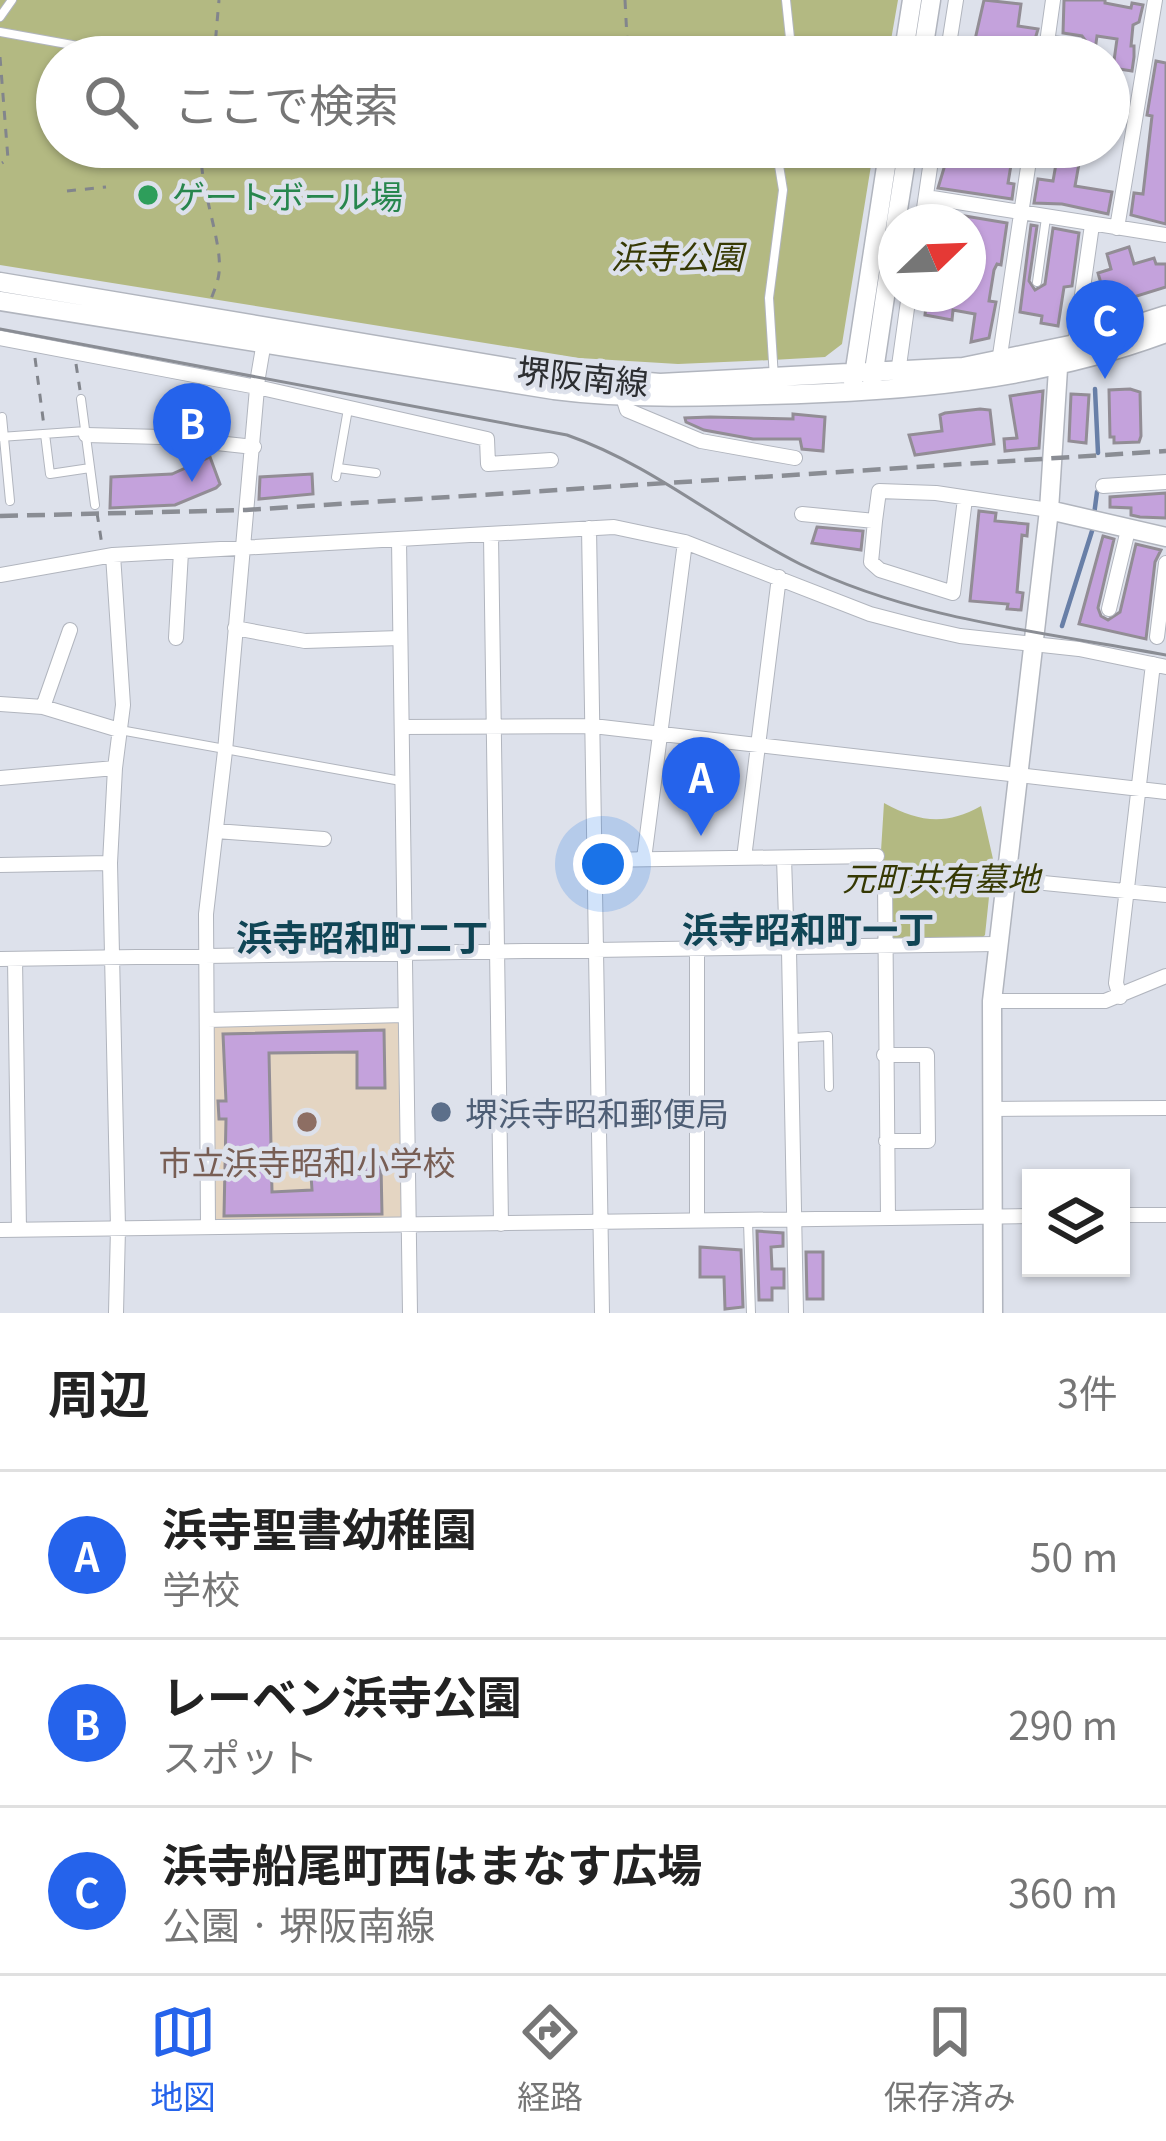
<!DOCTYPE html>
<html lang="ja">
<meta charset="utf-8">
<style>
body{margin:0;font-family:Georgia,"Noto Sans JP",serif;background:#f2f2f2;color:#222}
.controls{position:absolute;right:36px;bottom:36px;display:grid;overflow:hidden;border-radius:0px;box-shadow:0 3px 9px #0004}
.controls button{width:108px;height:108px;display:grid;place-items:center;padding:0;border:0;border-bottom:3px solid #e0e0e0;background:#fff;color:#222;font:60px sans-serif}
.compass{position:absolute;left:878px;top:204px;width:108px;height:108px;border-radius:50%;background:#fff;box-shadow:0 3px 9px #0004;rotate:67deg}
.you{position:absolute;left:603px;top:864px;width:42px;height:42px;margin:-30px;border:9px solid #fff;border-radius:50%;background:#1a73e8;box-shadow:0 0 0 18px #1a73e833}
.badge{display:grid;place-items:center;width:78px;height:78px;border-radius:50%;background:#2563eb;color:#fff;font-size:39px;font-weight:700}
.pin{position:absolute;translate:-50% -99px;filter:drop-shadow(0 3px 6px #0008)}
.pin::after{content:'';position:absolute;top:63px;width:42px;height:36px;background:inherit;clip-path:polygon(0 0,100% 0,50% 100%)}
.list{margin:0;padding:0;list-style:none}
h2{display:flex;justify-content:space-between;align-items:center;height:156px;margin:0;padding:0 48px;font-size:51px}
h2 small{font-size:39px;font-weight:400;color:#767676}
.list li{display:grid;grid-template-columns:78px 1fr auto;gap:36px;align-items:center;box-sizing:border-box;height:168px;padding:0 48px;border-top:3px solid #e0e0e0}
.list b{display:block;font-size:45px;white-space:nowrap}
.list p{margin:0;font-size:39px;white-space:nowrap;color:#767676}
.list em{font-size:39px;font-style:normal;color:#767676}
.icon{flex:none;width:66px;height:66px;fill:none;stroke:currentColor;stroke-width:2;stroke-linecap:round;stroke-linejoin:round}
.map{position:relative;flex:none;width:1166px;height:1313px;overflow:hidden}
.search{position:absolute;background:#fff;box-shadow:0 3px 9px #0004;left:36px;right:36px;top:36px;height:132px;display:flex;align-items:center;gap:30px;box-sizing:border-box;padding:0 42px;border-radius:66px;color:#767676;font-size:45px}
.sheet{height:660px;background:#fff}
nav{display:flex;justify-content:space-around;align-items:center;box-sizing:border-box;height:168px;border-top:3px solid #e0e0e0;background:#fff;font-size:33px;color:#767676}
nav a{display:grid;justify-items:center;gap:6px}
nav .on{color:#2563eb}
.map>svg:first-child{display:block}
</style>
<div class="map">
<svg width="1166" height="1313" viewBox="0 0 1166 1313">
<rect width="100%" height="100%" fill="#dde1eb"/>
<path fill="#e4d5c2" d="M404,1015L407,1224L208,1227L207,1020Z"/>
<path fill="#b3b982" d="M0,0H898L888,57H57V147H874L842,344L825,357L772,360L678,364L579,358L0,265Z
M884,803C919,822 945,826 981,806L993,859L985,935L979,941L896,942L892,937L881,851Z"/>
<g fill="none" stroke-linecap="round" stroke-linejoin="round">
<path stroke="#687fa7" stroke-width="4.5" d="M1095,389L1098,453
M1094,515L1097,492
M1062,626L1092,531"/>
</g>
<path fill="#c4a2dc" stroke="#928d95" stroke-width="3" d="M984,0L1021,4L1018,26L1038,29L1030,57H964L966,43L974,44Z
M1064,0H1105V3L1131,8L1132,3L1143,5L1139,22L1133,25L1131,46H1134V57L1132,71L1113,68L1117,39L1097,36L1094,57H1060L1061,49L1082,52L1088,44L1082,36L1063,33Z
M1156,61L1166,63V224L1131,215L1134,193L1143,194L1152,116L1147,115Z
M1014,147L1008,183L1014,184L1012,199L938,188L950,148Z
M1059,147H1082L1075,186L1112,192L1108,214L1062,204L1034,203L1038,179L1053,181Z
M935,211L1007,223L1001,265L997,264L994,270L989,301L996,302L989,338L971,342L975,314L953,310L952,320L925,315L927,298L969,294L973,267L968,266V222H933Z
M1031,225L1037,226L1029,281L1035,290L1045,284L1053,228L1079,233L1072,286L1064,287L1058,326L1041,323L1042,316L1020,312Z
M1129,247L1134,264L1154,258L1156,264H1166V287L1127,299L1129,307L1099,316L1095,289L1102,287L1098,273L1111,269L1107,254Z
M1130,389L1140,392L1141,436L1139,442L1114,443V437H1110L1109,390Z
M1043,391L1039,448L1005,451L1004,439L1017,438L1010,396Z
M1071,394L1089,395L1086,443L1069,441Z
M980,409L990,410L994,444L915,455L909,435L942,431L940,415L945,413Z
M793,414L825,417L823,451L802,449L800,439H753L704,430L686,422L685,418L710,417L793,419Z
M210,457L220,484L216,488L175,505L110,508L111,477L172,474Z
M312,474L313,494L259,499L260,477Z
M1166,493V518L1140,517L1131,515V508L1110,507V497Z
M979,511L996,513L995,521L1028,524L1027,536L1022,535L1017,592L1023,593L1021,610L1007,609L1008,604L970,601Z
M817,527L863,531L861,550L812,543Z
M1103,536L1114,539L1098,608L1101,616L1108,620L1120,612L1136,544L1161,550L1155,562L1146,639L1079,624Z
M384,1030L385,1088H357V1052L269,1053L272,1192L312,1190L311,1175L365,1174V1166H381L382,1214L224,1216L226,1119H219L218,1101H226L223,1034Z
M757,1231L783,1233V1246L771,1247L772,1269H784V1288H772V1300H759Z
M700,1247L741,1250L743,1307L725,1309L724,1277H700Z
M806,1252H823V1299H807Z"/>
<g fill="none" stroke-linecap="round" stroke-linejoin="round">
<defs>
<path id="lane" d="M786,0L792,57
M0,17L12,0
M0,32L139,57
M1047,39L1080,44
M1037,282L1046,218
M774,378L769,298L783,190L776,147
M81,399L95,505
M2,417L10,501
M45,434L50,474L90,468
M0,437L86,431
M338,468L376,473
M336,477L348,409
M120,730L401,781
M793,1038L828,1036L829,1087
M748,1222L751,1313"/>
<path id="street" d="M947,57L956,0
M1045,57L1053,0
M926,197L1166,235
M922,222L933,147
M1117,228L1155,0
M0,338L257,387L487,439L488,464L551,460
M1075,344L1092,225
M999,362L1031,147
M898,373L909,294
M623,397L627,410L701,441L795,458
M86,435L161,437L254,447
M1103,486L1166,482
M802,514L875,521L879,491L936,493L1049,510
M875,521L871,562L880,570L953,593L965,499
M589,528L602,1313
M491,536L501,1224
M399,540L410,1313
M113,555L123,705L115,768L110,863L118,1228L116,1313
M0,575L113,555L614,527L685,542L870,614L920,627L960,636L1079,649L1166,667
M1109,609L1128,530
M235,628L305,641L400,638
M1157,637L1166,563
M176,638L181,552
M0,704L43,707L119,730
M43,707L70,630
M402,727L593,726L1166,792
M0,778L115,768
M216,831L324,839
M744,858L779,577
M784,858L787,950
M644,859L685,542
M596,860L877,856
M0,865L110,863
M1004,879L1166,895
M885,883L888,1218
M789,950L796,1313
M697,951V1221
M0,959L996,944
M15,959L19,1230
M1120,997L1116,983L1153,664
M992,1001H1105L1166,976
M207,1020L404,1015
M884,1055H927L928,1141H886
M991,1109L1166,1108
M1121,1215H1166
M208,1227L206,914L225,751L258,377L265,336
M0,1230L1031,1216"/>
<path id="secondary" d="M903,57L912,0
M922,57L931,0
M896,222L908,147
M0,282L542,373L660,383L963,367L1075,344L1166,315
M0,301L554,390C625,399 695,397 766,395C902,392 1037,381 1166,333
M853,382L889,147
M872,384L896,223
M1049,510L1166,537
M993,1313L992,1001L1049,510L1059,353"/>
</defs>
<use href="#lane" stroke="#b1b5be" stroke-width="10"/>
<use href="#street" stroke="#b1b5be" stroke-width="16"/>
<use href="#secondary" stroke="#b1b5be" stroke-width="21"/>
<path stroke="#82858c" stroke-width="3" stroke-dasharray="9 9" stroke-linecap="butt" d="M625,0L628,57
M0,57L8,159L2,163
M214,57L219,0
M201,147C199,188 223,242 219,273C218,283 213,293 210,302
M67,191L106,187
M35,358L44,426
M76,364L80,390
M97,513L102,545"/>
<use href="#lane" stroke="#fff" stroke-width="8"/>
<use href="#street" stroke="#fff" stroke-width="14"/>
<use href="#secondary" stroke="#fff" stroke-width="18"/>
<path stroke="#8a8d94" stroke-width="3" d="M0,329L567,435C653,465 720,524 800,564C913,620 1044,632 1166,655"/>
<path stroke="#8a8d94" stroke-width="4.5" stroke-dasharray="18 9" stroke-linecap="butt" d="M0,516L246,510L1166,451"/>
</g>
<circle fill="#2e9e5b" stroke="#dde1eb" stroke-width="4.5" cx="148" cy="195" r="12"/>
<circle fill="#5c6f8a" stroke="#dde1eb" stroke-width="4.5" cx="441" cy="1112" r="12"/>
<circle fill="#8d6e63" stroke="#dde1eb" stroke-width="4.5" cx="307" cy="1122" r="12"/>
<g text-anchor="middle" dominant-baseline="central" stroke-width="9" stroke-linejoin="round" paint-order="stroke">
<g font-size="33" fill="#27864d" stroke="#dde1eb" text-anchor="start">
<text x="172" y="195">ゲートボール場</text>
</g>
<g font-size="33" font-style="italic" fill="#363903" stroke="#dde1eb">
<text x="677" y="255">浜寺公園</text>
<text x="941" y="877">元町共有墓地</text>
</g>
<g font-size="33" fill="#2c2e31" stroke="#dde1eb">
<text transform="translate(583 375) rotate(6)">堺阪南線</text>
</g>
<g font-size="33" fill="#4e5e75" stroke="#dde1eb" text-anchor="start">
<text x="465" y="1112">堺浜寺昭和郵便局</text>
</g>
<g font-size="33" fill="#785e54" stroke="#dde1eb">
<text x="307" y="1161">市立浜寺昭和小学校</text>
</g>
<g font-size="36" font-weight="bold" fill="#104555" stroke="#dde1eb">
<text x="808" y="927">浜寺昭和町一丁</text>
<text x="362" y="935">浜寺昭和町二丁</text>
</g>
</g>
</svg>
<div class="controls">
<button><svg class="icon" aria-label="layers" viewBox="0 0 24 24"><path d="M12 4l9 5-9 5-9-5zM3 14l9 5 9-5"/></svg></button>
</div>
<svg class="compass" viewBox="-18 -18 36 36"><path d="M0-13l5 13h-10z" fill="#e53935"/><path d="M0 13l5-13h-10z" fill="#767676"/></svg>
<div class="you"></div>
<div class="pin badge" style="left:701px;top:836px">A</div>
<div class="pin badge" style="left:192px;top:482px">B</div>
<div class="pin badge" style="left:1105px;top:379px">C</div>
<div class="search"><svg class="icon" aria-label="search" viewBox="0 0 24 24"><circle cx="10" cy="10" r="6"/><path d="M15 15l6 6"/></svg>ここで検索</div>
</div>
<section class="sheet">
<h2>周辺<small>3件</small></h2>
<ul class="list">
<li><span class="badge">A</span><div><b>浜寺聖書幼稚園</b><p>学校</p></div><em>50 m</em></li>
<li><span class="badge">B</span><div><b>レーベン浜寺公園</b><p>スポット</p></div><em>290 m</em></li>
<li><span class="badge">C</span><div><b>浜寺船尾町西はまなす広場</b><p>公園 · 堺阪南線</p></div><em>360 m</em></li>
</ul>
</section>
<nav>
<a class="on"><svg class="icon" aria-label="map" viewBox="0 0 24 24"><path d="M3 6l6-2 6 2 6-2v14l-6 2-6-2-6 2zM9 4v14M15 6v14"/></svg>地図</a>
<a><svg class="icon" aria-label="directions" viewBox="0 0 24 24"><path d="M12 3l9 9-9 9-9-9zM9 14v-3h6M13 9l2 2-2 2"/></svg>経路</a>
<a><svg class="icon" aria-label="saved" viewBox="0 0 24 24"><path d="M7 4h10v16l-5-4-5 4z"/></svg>保存済み</a>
</nav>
